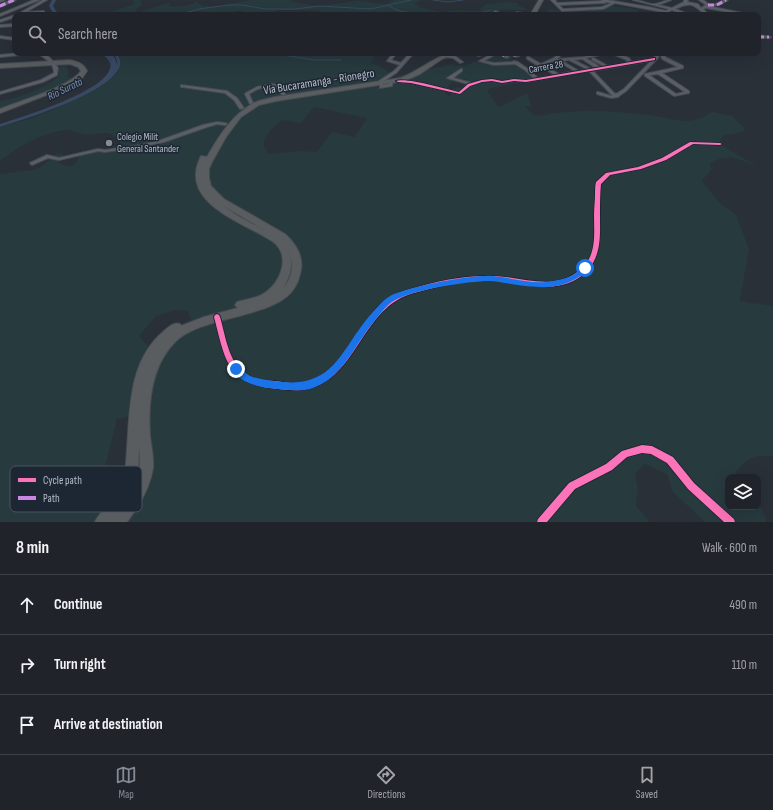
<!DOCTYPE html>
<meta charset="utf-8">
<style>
body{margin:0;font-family:"Sofia Sans Condensed",sans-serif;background:#282c32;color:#f1f3f6}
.controls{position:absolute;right:12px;bottom:12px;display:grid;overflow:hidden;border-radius:8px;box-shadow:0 4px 16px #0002}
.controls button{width:36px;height:36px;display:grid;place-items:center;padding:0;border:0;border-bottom:1px solid #3d4147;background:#20242a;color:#f1f3f6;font:20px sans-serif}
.stop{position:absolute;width:12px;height:12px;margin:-9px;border:3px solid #1a73e8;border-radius:50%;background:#fff}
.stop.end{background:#1a73e8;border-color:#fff;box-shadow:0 1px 4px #0008}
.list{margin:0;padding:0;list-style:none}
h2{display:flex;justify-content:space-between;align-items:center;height:52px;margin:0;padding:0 16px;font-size:17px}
h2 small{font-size:13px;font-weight:400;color:#a2a4a8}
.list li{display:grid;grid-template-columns:26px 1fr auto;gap:12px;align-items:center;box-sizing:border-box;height:60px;padding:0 16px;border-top:1px solid #3d4147}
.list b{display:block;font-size:15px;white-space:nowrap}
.list em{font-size:13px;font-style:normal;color:#a2a4a8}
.icon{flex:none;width:22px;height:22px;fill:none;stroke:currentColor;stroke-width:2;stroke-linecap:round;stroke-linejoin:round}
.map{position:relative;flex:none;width:773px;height:522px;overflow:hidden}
.search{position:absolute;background:#20242a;box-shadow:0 4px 16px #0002;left:12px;right:12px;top:12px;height:44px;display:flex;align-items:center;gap:10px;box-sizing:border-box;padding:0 14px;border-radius:8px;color:#a2a4a8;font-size:15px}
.sheet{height:232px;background:#20242a}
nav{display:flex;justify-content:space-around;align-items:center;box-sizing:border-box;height:56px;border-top:1px solid #3d4147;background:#20242a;font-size:11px;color:#a2a4a8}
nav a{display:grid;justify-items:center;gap:2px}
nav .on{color:#848b96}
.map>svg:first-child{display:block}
</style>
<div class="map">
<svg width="773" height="522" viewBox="0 0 773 522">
<rect width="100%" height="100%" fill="#2a3038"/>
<path fill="#273a3e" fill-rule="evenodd" d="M133,0H140L142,5L137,8L136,13L168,3H170L169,6C179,8 187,5 195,3V1L203,6L212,7L250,0H290L293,2L319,6L357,1L386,4L395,0H422L415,3L419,7L441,12L457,10L477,11L487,4L505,2L517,3L518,6L530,10H502L488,15H423L380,12L373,15H320L321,13L319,10C305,10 291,10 277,10L270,15H247L242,11H237L225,15H154L153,13L120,15L116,13L110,15H100L133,5L135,3Z
M611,6L641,10L632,13L636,15H545L548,9C566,11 594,13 611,6Z
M120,53H311L307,57L334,53H374V58L370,63L377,65L389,72L390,82L395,77L400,75L450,65L462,66L493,56L477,53H528L510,58L513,59L512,61L522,67L537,79L490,88L487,91L499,107L527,93L531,106H525L533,115L538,116C574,108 614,111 650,115C662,117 675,121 686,121C696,121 704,117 712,112L732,116L745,128L743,132L725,135L721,138L720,144L758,167C741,160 727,151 710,164L712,169C709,174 705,176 702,181L721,204L736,215L749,249L740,301L773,306V456C753,455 749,457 736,472L739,477H728V507H758V501L767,522H705L673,492L667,474L645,464L635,473L638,489L636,506L650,522H0V174L32,170L39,168L56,154H63L59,163C74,170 76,165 81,151L120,148L122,145C110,128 106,133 87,135C81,135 74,130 66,130C43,132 18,147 0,161V127L32,118L64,105L102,85L115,76L118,71ZM451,79H466L468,87L464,89L456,87L449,97L444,92L453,81ZM314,107L367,118L355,137L332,132L317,152L299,151L269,154C268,152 265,148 264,146C262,136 276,126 282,120L301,123ZM174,310L188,311L191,320L178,326L151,350L139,336L155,317ZM134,415L125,495L99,491L117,419Z
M65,65L69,72L67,77L75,78L72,81L67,82L62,87L0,110V101C20,98 42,89 59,77V68Z"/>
<path fill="#384963" d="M100,53C113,56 113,64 110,75L115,70L117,61L115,56L109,53H116C145,84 18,121 0,127V124C23,117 101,92 110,70C113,62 106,57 100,53Z"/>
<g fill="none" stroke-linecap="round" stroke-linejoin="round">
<path stroke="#384963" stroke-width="1" d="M433,0L448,2L463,0
M389,6L399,11L425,15
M178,15L199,9L228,5H242L265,9H296L319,6L371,9L411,0
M472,15L491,10
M270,53L314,60H341"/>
<path fill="#384963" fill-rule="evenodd" d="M52,0H56L53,6L56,11L61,15C54,15 52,12 49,6Z
M103,53C124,53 117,77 103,84L100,82C107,75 112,70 111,60Z"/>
<defs>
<path id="minor" d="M0,0H5L0,2Z
M11,0H16L0,7V5Z
M34,0H39L0,16V14Z
M43,0H47L26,12L43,11H44V13L16,15Z
M551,0H555L557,3L603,1L600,0H607L649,7L666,11L669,9L633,0C641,0 647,4 654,4C659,4 665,0 671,0L658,5L672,8L684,2V0H688L687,2L698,4L701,8L706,5L699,0H703L710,5L716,4L724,0H728C722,4 716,7 710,5L708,6L752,15H745L706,8L703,9L709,15H705C693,3 690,2 675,9L691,15H686L672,10L663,15H658L663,12L615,3L603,9L562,11ZM606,2L612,3L602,7L565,9H563L559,5L605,3Z
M495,11L498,12L494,15H490Z
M517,12L530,14L532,15L517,14L511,15Z
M15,15V17L0,22V20Z
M15,24V26L0,27V25Z
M758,35L771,37L769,38L758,37Z
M0,36L15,38V40L0,38Z
M20,53H34L32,54L0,57V55Z
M37,53C48,53 52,60 58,68L57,75L43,82L0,94V92L41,80L54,73C54,63 45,58 37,53Z
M393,53H397L391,60L401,63L410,53H414L396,73L381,83L383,84V85L389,84L391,81H393L392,86L380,88V83L378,82L379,81L394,71L400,65L387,61Z
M470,53L479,54L483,53L485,54L479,56Z
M493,53H502L509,57L506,58L498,53L484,61L494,63L512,62L514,61L518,62L528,69L537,65L527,59V57H529L541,64L554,58L556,56V53H560V56L557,59L583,57L603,53H615L629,58L631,61L630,62L654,58L656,53H660L658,58L626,91L619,96L618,97L611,98L597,94V92H598L611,96L613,95H612L589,71L526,82L514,81L502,83L492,81L482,82L470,86L460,94L411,83L398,82L396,81C406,77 446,89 459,92L468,84L447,78L461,69H462V71L453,78L472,83L482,80L492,79L502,81L514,79L526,80L534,78L525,70L515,64L494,65L479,61ZM610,53L627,60V61L625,63L608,66L594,58H592V60L604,66L600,67L586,58ZM582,59L596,68L591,69L574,60ZM556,60L557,61L575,71L559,74L543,65ZM569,60L587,69L579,71L562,61ZM651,61L624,89L616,94L614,93L593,71ZM540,66L555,75L538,78L530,71Z
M508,53H513L519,56L516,57Z
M521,53H526L527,54L525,55Z
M660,53H664L665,57L683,66V68L662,73L689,91V93L674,96L645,76V74L678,67L662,59ZM658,74L685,92L676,94L649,75Z
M444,55L455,56L463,62L460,63L453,58L444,57Z
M272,84L281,86L285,94L284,95H282L278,88C268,85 257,88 249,94L253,103L250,104L245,94L246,93L257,87Z
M181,85L227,91L237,98L244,108L240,109L234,100L225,93L182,87H181Z
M217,122L225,123L227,124L225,125L217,124L207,127L164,142L140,147L105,152L98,151L59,160L48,158L34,164L32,165L30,163L47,155L59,158L98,149L105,150L140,145L161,140L203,125Z
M690,142L720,143L722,144L720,145L693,144L666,160L641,169L610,175L601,184C600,194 600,204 600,214C600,234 602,255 587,271C559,299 524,281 492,280C466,280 439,286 414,293C361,307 358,378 307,389C295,392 282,389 270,388C225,382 224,354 214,317L215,315L217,314L219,315L220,317C226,337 229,368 251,377C259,380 267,381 275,381C285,382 298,385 308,382C342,371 354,332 377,308C386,299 398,292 411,289C435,281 466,275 491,276C523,276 554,293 581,269C597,255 594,234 594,215C594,208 595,201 595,194C595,190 595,186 596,182L606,173L638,167L662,158Z
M642,445L652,446L673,457L694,483L734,519L735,522H724L688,489L667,463L651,454L642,453L627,457L612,470L575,489L547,522H537L538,519L569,483L606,464L622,451Z"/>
<path id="highway" d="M539,0H543L535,15H530Z
M449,53H457L442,59L420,74L404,81L276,101L259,105L241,117L226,137L212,162L209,169V178L211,186L224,199L285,234C296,244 305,258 300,274C299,278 298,282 296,285C280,319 203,314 175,342C151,366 148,403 150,435C151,446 154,457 153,468C150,488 139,506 127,522H95C101,508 118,502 123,483C126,472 126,460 127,449C130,407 129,360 164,331C169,327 173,322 180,324L181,326L204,317L238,308L235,305L237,302C245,299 255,299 263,294C281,284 292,255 272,241C243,222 177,203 201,156L207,157C219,136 232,115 254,103C260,100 268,99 275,97L401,78C418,71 432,59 449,53ZM222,205L266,231L238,216ZM282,241C294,255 296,274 283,288C293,272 295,256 282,241ZM139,448C141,461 140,474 135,487L138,474Z
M70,60C78,62 83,63 87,71L82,78L72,85L0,113V109C20,101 70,87 81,71L78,67L70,64L0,68V64Z"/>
</defs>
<use href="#minor" stroke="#484c53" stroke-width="2"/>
<use href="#highway" stroke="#474c53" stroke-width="2"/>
<use href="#minor" fill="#5a5e66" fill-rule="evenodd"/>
<use href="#highway" fill="#5a5d60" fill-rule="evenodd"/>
<path stroke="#c787e3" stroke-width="3" stroke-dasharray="6 3" stroke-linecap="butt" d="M708,5H717L726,0
M0,6L14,0
M758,37H769
M499,53L507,57
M510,53L517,56"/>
<defs>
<path id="cycleway" d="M654,58H655V60L526,82L514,81L502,83L492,81L482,82L470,86L460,94L411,83L398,82L396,81C406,77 446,89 459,92L468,84L482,80L492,79L502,81L514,79L526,80Z
M690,142L720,143L722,144L720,145L693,144L666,160L641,169L610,175L601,184C600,194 600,204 600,214C600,234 602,255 587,271C559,299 524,281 492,280C466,280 439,286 414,293C361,307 358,378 307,389C295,392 282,389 270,388C225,382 224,354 214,317L215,315L217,314L219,315L220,317C226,337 229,368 251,377C259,380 267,381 275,381C285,382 298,385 308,382C342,371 354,332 377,308C386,299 398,292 411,289C435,281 466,275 491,276C523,276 554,293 581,269C597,255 594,234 594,215C594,208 595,201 595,194C595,190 595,186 596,182L606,173L638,167L662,158Z
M642,445L652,446L673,457L694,483L734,519L735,522H724L688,489L667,463L651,454L642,453L627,457L612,470L575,489L547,522H537L538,519L569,483L606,464L622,451Z"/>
</defs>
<use href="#cycleway" stroke="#1d2633" stroke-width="2"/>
<use href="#cycleway" fill="#fb73b8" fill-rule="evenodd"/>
</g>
<path fill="#1a73e8" d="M585,266L589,268L588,270C563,292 540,288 511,284C504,283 496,281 489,281C468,281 413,290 395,300C387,304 381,313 376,319C355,343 343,379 310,389C297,392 281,389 268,388C255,386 238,381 232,369L236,365C241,368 245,373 250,376C261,380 272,381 283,382C336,387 343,345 372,313C378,307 383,300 390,296C407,287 473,274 493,276C513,278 534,285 553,281C559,280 568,278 573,275C578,272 581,268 585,266Z"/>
<circle fill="#848b96" stroke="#1d2633" stroke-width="1.5" cx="109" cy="143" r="4"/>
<g text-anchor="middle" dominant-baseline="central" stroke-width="3" stroke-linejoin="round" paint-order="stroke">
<g font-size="10" fill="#b4bcc9" stroke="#1d2633">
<text transform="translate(546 67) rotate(-10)">Carrera 28</text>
</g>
<g font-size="10" fill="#b4bcc9" stroke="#1d2633" text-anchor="start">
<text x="117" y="137">Colegio Milit<tspan x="117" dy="12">General Santander</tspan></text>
</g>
<g font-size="11" font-style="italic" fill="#7c92b1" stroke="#1d2633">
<text transform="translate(65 89) rotate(-26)">Río Suratá</text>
</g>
<g font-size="12" fill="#b4bcc9" stroke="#1d2633">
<text transform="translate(319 82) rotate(-9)">Vía Bucaramanga - Rionegro</text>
</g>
</g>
<rect x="10" y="466" width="132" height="46" rx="6" fill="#1d2633" stroke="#4a5360" stroke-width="1"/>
<rect x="18" y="478" width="18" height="4" fill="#fb73b8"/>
<rect x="18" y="496" width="18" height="4" fill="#c787e3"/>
<g font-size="11" fill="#b4bcc9">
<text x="43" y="484">Cycle path</text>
<text x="43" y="502">Path</text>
</g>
</svg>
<div class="controls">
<button><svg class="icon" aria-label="layers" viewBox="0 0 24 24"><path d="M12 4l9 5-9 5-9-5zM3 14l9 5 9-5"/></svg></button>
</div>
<div class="stop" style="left:585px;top:268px"></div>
<div class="stop end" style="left:236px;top:369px"></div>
<div class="search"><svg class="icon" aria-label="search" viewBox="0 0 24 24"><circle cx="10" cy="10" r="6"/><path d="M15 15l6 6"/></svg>Search here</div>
</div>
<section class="sheet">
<h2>8 min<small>Walk · 600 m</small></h2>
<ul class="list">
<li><svg class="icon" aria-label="ahead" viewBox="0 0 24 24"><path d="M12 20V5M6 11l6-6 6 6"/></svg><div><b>Continue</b></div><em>490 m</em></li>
<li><svg class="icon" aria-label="right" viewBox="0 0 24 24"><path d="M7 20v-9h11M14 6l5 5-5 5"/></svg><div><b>Turn right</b></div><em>110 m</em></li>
<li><svg class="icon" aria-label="arrive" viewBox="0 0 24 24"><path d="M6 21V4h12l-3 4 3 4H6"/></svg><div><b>Arrive at destination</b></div></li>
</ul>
</section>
<nav>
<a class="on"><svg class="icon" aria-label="map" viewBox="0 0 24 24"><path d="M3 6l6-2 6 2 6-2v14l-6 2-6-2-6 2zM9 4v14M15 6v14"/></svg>Map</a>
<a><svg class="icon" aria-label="directions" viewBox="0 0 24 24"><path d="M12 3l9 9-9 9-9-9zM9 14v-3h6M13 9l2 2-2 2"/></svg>Directions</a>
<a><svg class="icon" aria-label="saved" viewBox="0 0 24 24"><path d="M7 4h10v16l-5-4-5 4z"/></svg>Saved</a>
</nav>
